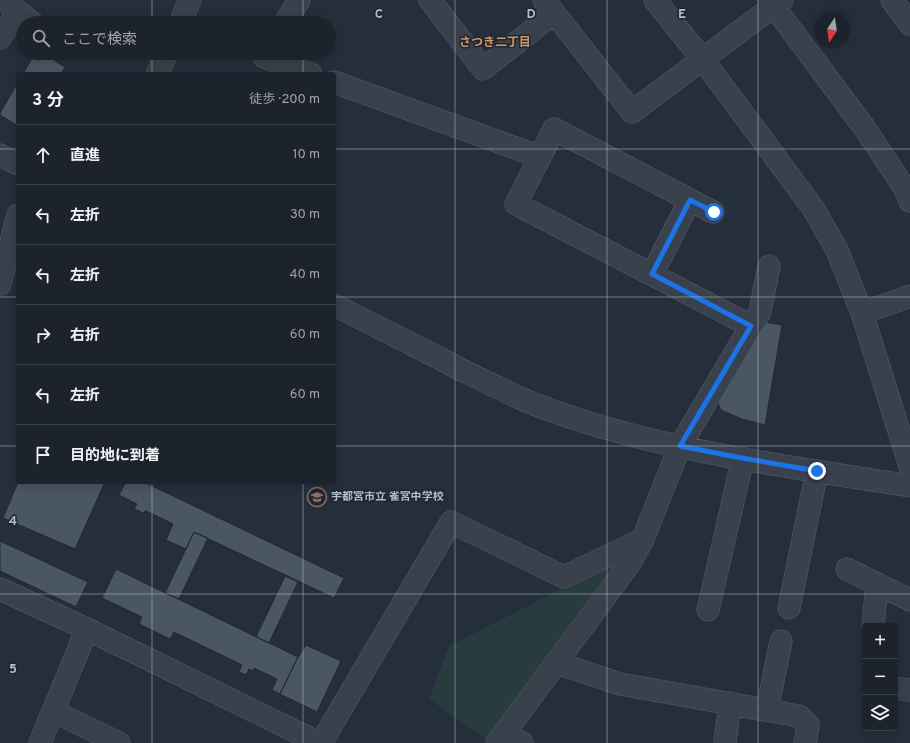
<!DOCTYPE html>
<html lang="ja">
<meta charset="utf-8">
<style>
body{margin:0;font-family:Overpass,"Noto Sans JP",sans-serif;background:#252b35;color:#f1f3f6}
.controls{position:absolute;right:12px;bottom:12px;display:grid;overflow:hidden;border-radius:4px;box-shadow:0 2px 10px #0003}
.controls button{width:36px;height:36px;display:grid;place-items:center;padding:0;border:0;border-bottom:1px solid #3a4049;background:#1c232d;color:#f1f3f6;font:20px sans-serif}
.compass{position:absolute;left:814px;top:12px;width:36px;height:36px;border-radius:50%;background:#1c232d;box-shadow:0 2px 10px #0003;rotate:193deg}
.stop{position:absolute;width:12px;height:12px;margin:-9px;border:3px solid #1a73e8;border-radius:50%;background:#fff}
.stop.end{background:#1a73e8;border-color:#fff;box-shadow:0 1px 4px #0008}
.list{margin:0;padding:0;list-style:none}
h2{display:flex;justify-content:space-between;align-items:center;height:52px;margin:0;padding:0 16px;font-size:17px}
h2 small{font-size:13px;font-weight:400;color:#a0a4aa}
.list li{display:grid;grid-template-columns:26px 1fr auto;gap:12px;align-items:center;box-sizing:border-box;height:60px;padding:0 16px;border-top:1px solid #3a4049}
.list b{display:block;font-size:15px;white-space:nowrap}
.list em{font-size:13px;font-style:normal;color:#a0a4aa}
.icon{flex:none;width:22px;height:22px;fill:none;stroke:currentColor;stroke-width:2;stroke-linecap:round;stroke-linejoin:round}
.map{position:relative;flex:none;width:910px;height:743px;overflow:hidden}
.search{position:absolute;background:#1c232d;box-shadow:0 2px 10px #0003;left:16px;top:16px;width:320px;height:44px;display:flex;align-items:center;gap:10px;box-sizing:border-box;padding:0 14px;border-radius:22px;color:#a0a4aa;font-size:15px}
.panel{position:absolute;background:#1c232d;box-shadow:0 2px 10px #0003;left:16px;top:72px;width:320px;height:412px;border-radius:4px}
.map>svg:first-child{display:block}
</style>
<div class="map">
<svg width="910" height="743" viewBox="0 0 910 743">
<rect width="100%" height="100%" fill="#252f3c"/>
<path fill="#283c3e" d="M616,561L487,740L429,699L449,646Z"/>
<path fill="#4b5665" stroke="#202833" d="M35,53H42L65,67L61,74H23Z
M18,82V126L0,115V113Z
M765,322L782,325L765,425L742,419L721,410L716,398Z
M18,482H105L75,549L3,518Z
M126,482H144L344,578L334,598L194,532L186,549L166,540L173,524L146,511L143,513L134,509L137,504L119,495Z
M194,532L208,538L179,599L165,593Z
M0,541L88,582L76,607L0,571Z
M116,569L298,657L280,694L272,690L277,679L254,668L253,671L249,669L246,675L239,672L242,665L174,632L170,639L139,624L142,617L102,598Z
M285,576L298,582L269,643L256,637Z
M306,645L341,661L317,712L280,694L298,657Z"/>
<g fill="none" stroke-linecap="round" stroke-linejoin="round">
<defs>
<path id="minor" d="M4,0L32,23
M430,0L483,69L554,13
M544,0L632,112L782,0
M655,0L703,60L813,208L837,250L862,313L910,466
M769,0L864,127L905,189L910,201
M892,0L910,24
M180,23L190,0
M285,23L299,0
M0,38L18,12
M264,57L311,74
M157,74L167,53
M334,82L540,157L516,204L751,326L680,446L643,539L630,563L497,743
M0,155L18,164
M540,157L554,129L713,212
M652,274L690,200
M0,284L18,215
M334,305C374,325 414,345 454,366C480,379 507,393 534,404C652,450 786,466 910,486
M862,313L910,296
M751,326L760,312L769,266
M847,569L910,600
M0,589L87,629L319,743
M789,608L817,471
M708,610L743,458
M873,626L877,584
M557,663L620,684L799,716L808,725L805,743
M895,688L910,690
M767,710L781,641
M53,711L119,743
M505,734L522,743
M40,743L87,629
M321,743L451,522L564,577L643,539
M725,743L730,703"/>
</defs>
<use href="#minor" stroke="#575f6a" stroke-width="23"/>
<use href="#minor" stroke="#39414c" stroke-width="22"/>
</g>
<g fill="none" stroke-linecap="round" stroke-linejoin="round">
<path stroke="#1a73e8" stroke-width="5" d="M714,212L690,200L652,274L751,326L680,446L742,458L817,471"/>
</g>
<path fill="none" stroke="#b5bcc7" stroke-width="1" stroke-opacity="0.55" d="M152,0V23M303,0V23M455,0V743M607,0V743M758,0V743M152,53V74M303,53V74M0,149H18M334,149H910M0,297H18M334,297H910M0,446H18M334,446H910M152,482V743M303,482V743M0,594H910"/>
<defs>
<symbol id="school-ring" viewBox="-11 -11 22 22"><circle r="9.5" fill="#1e2631" stroke="#8d6e63" stroke-width="1.5"/><path d="M0-5L7-2L0 1L-7-2ZM-4 1L0 2.5L4 1V4Q0 6-4 4Z" fill="#8d6e63"/></symbol>
</defs>
<g fill-rule="evenodd">
<use href="#school-ring" x="306" y="486" width="22" height="22"/>
</g>
<g text-anchor="middle" dominant-baseline="central" stroke-width="3" stroke-linejoin="round" paint-order="stroke">
<g font-size="11" font-weight="bold" fill="#b5bcc7" stroke="#1e2631" text-anchor="start">
<text x="331" y="497">宇都宮市立 雀宮中学校</text>
</g>
<g font-size="12" font-weight="bold" fill="#cf9568" stroke="#1e2631">
<text x="495" y="43">さつき二丁目</text>
</g>
</g>
<g font-size="13" text-anchor="middle" font-weight="bold" fill="#b5bcc7" stroke="#1e2631" stroke-width="3" stroke-linejoin="round" paint-order="stroke">
<text x="379" y="18">C</text>
<text x="531" y="18">D</text>
<text x="682" y="18">E</text>
<text x="13" y="525">4</text>
<text x="13" y="673">5</text>
</g>
</svg>
<div class="controls">
<button>+</button>
<button>−</button>
<button><svg class="icon" aria-label="layers" viewBox="0 0 24 24"><path d="M12 4l9 5-9 5-9-5zM3 14l9 5 9-5"/></svg></button>
</div>
<svg class="compass" viewBox="-18 -18 36 36"><path d="M0-13l5 13h-10z" fill="#e53935"/><path d="M0 13l5-13h-10z" fill="#a0a4aa"/></svg>
<div class="stop" style="left:714px;top:212px"></div>
<div class="stop end" style="left:817px;top:471px"></div>
<div class="search"><svg class="icon" aria-label="search" viewBox="0 0 24 24"><circle cx="10" cy="10" r="6"/><path d="M15 15l6 6"/></svg>ここで検索</div>
<section class="panel">
<h2>3 分<small>徒歩 · 200 m</small></h2>
<ul class="list">
<li><svg class="icon" aria-label="ahead" viewBox="0 0 24 24"><path d="M12 20V5M6 11l6-6 6 6"/></svg><div><b>直進</b></div><em>10 m</em></li>
<li><svg class="icon" aria-label="left" viewBox="0 0 24 24"><path d="M17 20v-9H6M10 6l-5 5 5 5"/></svg><div><b>左折</b></div><em>30 m</em></li>
<li><svg class="icon" aria-label="left" viewBox="0 0 24 24"><path d="M17 20v-9H6M10 6l-5 5 5 5"/></svg><div><b>左折</b></div><em>40 m</em></li>
<li><svg class="icon" aria-label="right" viewBox="0 0 24 24"><path d="M7 20v-9h11M14 6l5 5-5 5"/></svg><div><b>右折</b></div><em>60 m</em></li>
<li><svg class="icon" aria-label="left" viewBox="0 0 24 24"><path d="M17 20v-9H6M10 6l-5 5 5 5"/></svg><div><b>左折</b></div><em>60 m</em></li>
<li><svg class="icon" aria-label="arrive" viewBox="0 0 24 24"><path d="M6 21V4h12l-3 4 3 4H6"/></svg><div><b>目的地に到着</b></div></li>
</ul>
</section>
</div>
